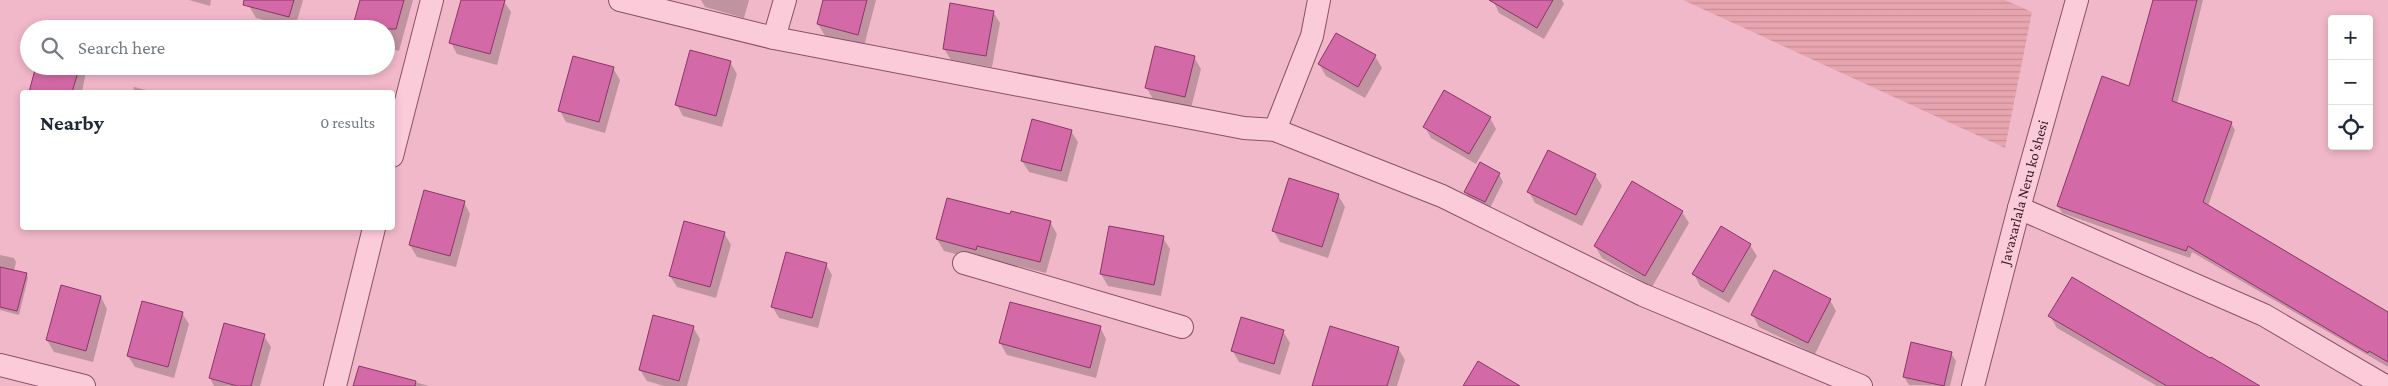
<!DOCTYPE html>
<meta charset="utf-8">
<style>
body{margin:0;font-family:"Crimson Pro",serif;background:#f2f2f3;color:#1f2937}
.controls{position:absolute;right:15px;top:15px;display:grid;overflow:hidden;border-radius:5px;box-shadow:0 2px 8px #0003}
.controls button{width:45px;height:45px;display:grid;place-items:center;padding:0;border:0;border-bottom:1px solid #e0e1e3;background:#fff;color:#1f2937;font:25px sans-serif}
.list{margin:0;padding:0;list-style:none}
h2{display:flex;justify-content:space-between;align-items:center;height:65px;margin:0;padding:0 20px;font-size:21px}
h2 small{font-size:16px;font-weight:400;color:#747a83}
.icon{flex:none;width:28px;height:28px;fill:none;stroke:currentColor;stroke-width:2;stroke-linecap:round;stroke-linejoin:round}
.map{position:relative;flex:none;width:2388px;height:386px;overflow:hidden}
.search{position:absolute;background:#fff;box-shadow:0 2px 8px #0003;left:20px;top:20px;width:375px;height:55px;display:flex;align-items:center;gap:12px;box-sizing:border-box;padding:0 18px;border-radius:28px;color:#747a83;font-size:19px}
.panel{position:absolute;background:#fff;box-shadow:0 2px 8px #0003;left:20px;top:90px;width:375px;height:140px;border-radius:5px}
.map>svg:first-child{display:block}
</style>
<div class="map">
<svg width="2388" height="386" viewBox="0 0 2388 386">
<defs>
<pattern id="farmland-rules" width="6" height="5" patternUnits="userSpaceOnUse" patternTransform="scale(1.25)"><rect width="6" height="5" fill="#e7a5af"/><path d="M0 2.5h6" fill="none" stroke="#c78d97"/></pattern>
</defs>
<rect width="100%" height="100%" fill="#f1b8c9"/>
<path fill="url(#farmland-rules)" d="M1683,0H2005L2032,12L2005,148Z"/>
<path fill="#0003" d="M189,0H211L210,6Z
M251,0H303L295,28L256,18L249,6Z
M361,0H413L399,51L386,48V29Z
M463,0H503L511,12L497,65L457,54L451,43Z
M701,0H749L744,18L705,7Z
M825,0H876L864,46L825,36L818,24Z
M1493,0H1562L1564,4L1544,39L1499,13Z
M2154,0H2203L2177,104L2231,123L2235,130L2208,206L2388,313V367L2192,252L2190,258L2062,213L2058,206L2130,88Z
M993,12L1000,23L992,67L951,60L944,49Z
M1375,56L1382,68L1365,98L1326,76L1319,64Z
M1194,57L1201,69L1191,108L1153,99L1146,87Z
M730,62L737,74L722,127L683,116L677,105Z
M37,66H87L82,92H30Z
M613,68L620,80L605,133L566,122L560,111Z
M134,87L154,92H133Z
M1490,118L1496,129L1476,164L1431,138L1425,127Z
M1071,131L1078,142L1067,182L1029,172L1022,161Z
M1499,174L1503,182L1489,210L1470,200L1466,192Z
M1595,175L1602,186L1582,226L1535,203L1529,192Z
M1338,195L1345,207L1328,258L1280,242L1273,230Z
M464,202L470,214L456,267L417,257L410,245Z
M1682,212L1689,223L1652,287L1602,258L1595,246Z
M1011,216L1050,222L1057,234L1046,273L983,257L982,261L944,251L937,239Z
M724,233L731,245L716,298L677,287L670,276Z
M1163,238L1170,249L1161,296L1108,286L1101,274Z
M1750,245L1757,256L1729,303L1700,286L1694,274Z
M0,255L14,258L16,262L14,271L26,274L28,278L19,315L0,310Z
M826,264L832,275L818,328L779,318L772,306Z
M101,297L107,309L93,362L54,352L47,340Z
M1830,300L1836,311L1815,354L1759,327L1753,315Z
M182,313L189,324L174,378L135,367L128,356Z
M2050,316L2257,386H2157L2057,328Z
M693,327L700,339L687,386H664L647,381L640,370Z
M1100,327L1106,339L1096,378L1007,355L1000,343Z
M1283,331L1290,343L1280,375L1239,362L1232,350Z
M264,336L271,347L260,386H214L210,378Z
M1398,348L1405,360L1397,386H1314Z
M1951,353L1956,361L1950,386L1909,385L1904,377Z
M360,367L429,386H355Z"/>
<path fill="#d36aa7" stroke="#8a3668" d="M244,0H294L289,17L243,5Z
M360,0H404L396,29H352Z
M461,0H505L490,54L449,43Z
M823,0H867L858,35L817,24Z
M1489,0H1553L1537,28Z
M2153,0H2197L2172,101L2232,122L2203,202L2388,312V362L2369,351L2368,353L2188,246L2186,251L2057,206L2102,76L2129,86Z
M950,3L994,11L986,56L943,49Z
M1336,33L1376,55L1358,87L1318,64Z
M1155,46L1195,56L1185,97L1145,88Z
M690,50L731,61L716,116L675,105Z
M573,56L614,67L599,122L558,111Z
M36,66H80L72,92H29Z
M1444,90L1491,117L1469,154L1423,127Z
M1032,119L1072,130L1061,171L1021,161Z
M1548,150L1596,174L1576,215L1527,192Z
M1480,162L1500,173L1485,202L1464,192Z
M1289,178L1339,194L1322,247L1272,231Z
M1632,181L1683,211L1645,276L1594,246Z
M424,190L465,201L450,256L409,245Z
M947,198L1010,214L1011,211L1051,221L1040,262L977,246L976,250L936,239Z
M684,221L725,232L710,287L669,276Z
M1109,226L1164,236L1154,285L1100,274Z
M1721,226L1751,244L1723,292L1692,274Z
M786,252L827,263L812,318L771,307Z
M0,267L27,273L17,311L0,307Z
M1774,270L1831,299L1808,343L1751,315Z
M2072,277L2210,358L2211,357L2260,386H2167L2048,316Z
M61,285L101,296L86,351L46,340Z
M142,301L183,312L168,367L127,356Z
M1010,302L1101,326L1090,368L999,343Z
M653,315L694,326L679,381L639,370Z
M1241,317L1284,330L1274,364L1231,351Z
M224,323L265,334L251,386H237L209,378Z
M1330,326L1399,347L1387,386H1312Z
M1911,342L1952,352L1944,386L1903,377Z
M1478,361L1520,386H1463Z
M359,366L416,381L415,386H353Z"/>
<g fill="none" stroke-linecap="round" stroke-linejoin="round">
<defs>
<g id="minor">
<path d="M620,0L774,38L1244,128L1275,130L1442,196L1643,295L1861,386"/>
<path d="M774,38L785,0"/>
<path d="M1275,130L1312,36L1319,0"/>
<path d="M392,156L432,0"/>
<path d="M2019,208L2264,315L2385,386"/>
<path d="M964,263L1182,327"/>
<path d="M0,365L84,386"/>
<path d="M335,386L374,228"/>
<path id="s1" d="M1973,386L2019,208L2077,0"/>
</g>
</defs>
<use href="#minor" stroke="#88526b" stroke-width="24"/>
<use href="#minor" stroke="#fccbda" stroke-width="22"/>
</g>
<g text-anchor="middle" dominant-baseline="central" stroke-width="4" stroke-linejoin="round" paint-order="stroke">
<g font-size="15" fill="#361928" stroke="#f8c8d6">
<text stroke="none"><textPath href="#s1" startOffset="200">Javaxarlala Neru ko'shesi</textPath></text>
</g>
</g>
</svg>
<div class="controls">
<button>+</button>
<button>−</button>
<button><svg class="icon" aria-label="locate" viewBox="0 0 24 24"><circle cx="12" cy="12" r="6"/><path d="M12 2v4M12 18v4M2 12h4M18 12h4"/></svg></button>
</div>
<div class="search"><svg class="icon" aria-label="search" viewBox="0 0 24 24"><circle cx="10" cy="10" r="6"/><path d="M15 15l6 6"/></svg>Search here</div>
<section class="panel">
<h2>Nearby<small>0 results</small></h2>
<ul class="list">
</ul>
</section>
</div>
